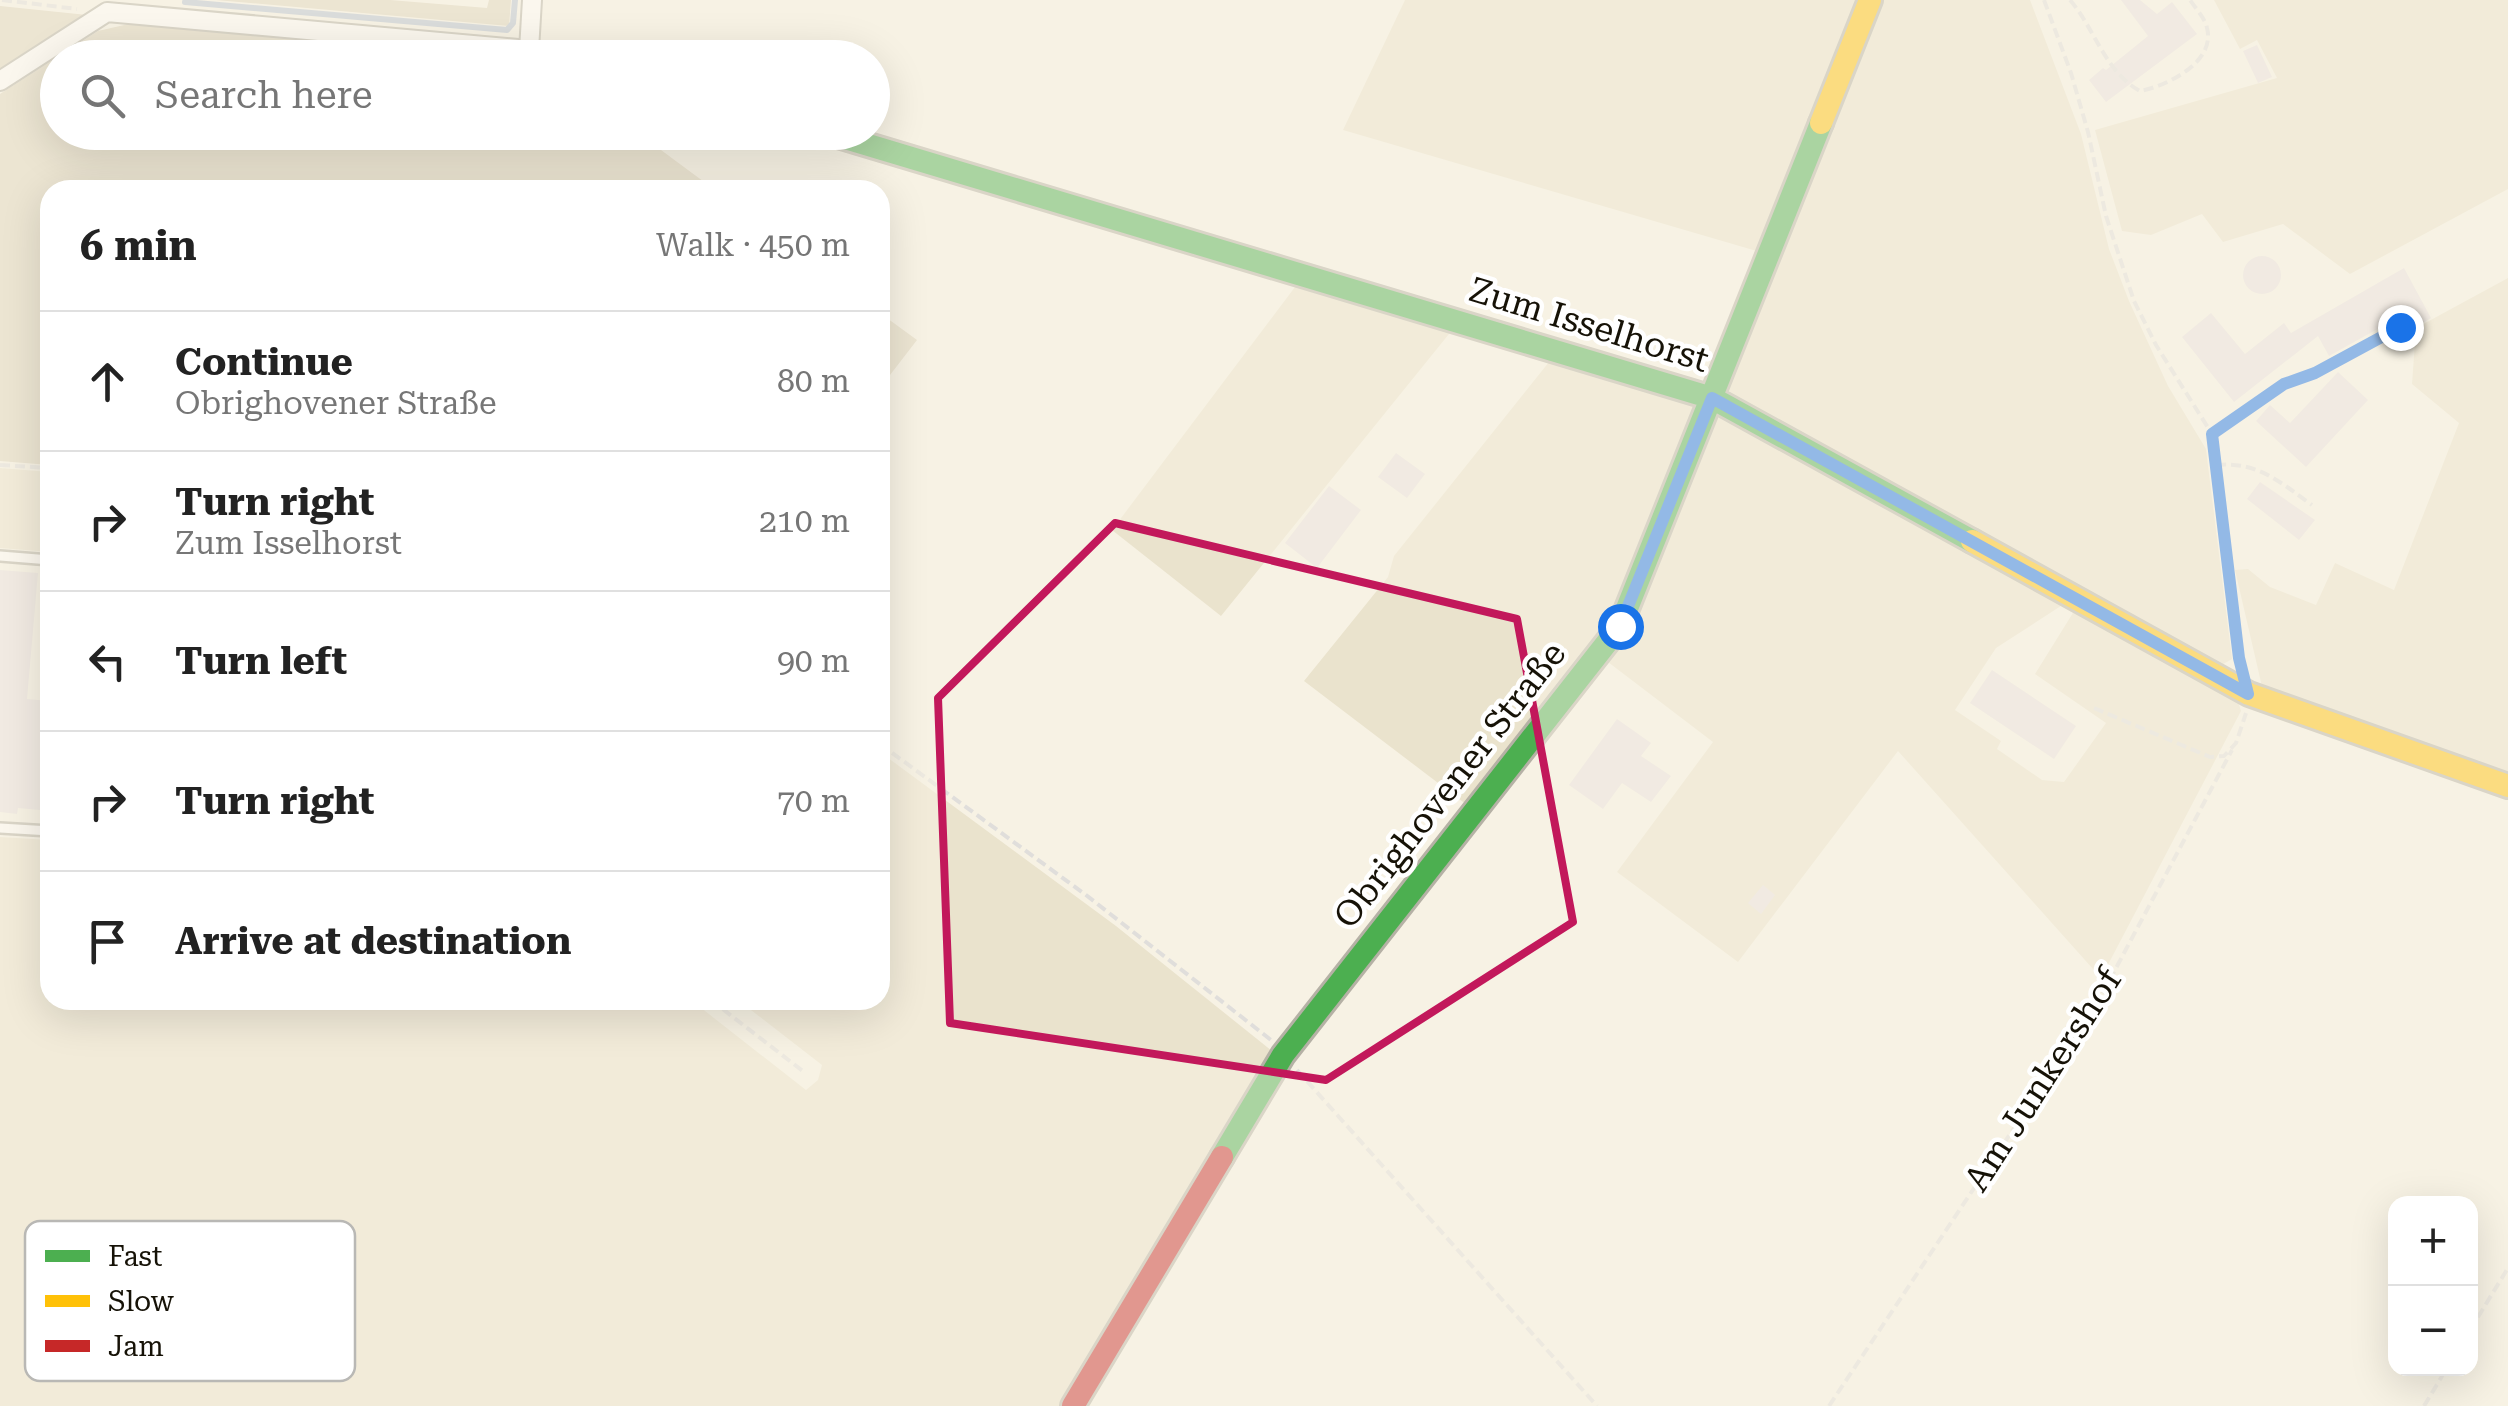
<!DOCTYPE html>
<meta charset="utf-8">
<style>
body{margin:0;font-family:"Roboto Serif",serif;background:#f2f2f2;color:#222}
.controls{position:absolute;right:30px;bottom:30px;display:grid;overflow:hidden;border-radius:20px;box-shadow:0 10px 40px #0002}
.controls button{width:90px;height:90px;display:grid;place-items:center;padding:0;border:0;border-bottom:2px solid #e0e0e0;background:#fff;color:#222;font:50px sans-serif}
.stop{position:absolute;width:30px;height:30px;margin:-22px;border:8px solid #1a73e8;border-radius:50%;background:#fff}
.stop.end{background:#1a73e8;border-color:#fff;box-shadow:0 2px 10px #0008}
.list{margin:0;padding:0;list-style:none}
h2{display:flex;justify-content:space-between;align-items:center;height:130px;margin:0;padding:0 40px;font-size:42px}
h2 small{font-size:32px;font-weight:400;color:#767676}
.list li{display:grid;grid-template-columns:65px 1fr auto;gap:30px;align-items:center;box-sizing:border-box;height:140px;padding:0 40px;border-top:2px solid #e0e0e0}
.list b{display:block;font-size:38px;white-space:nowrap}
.list p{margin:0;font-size:32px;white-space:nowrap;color:#767676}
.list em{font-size:32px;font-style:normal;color:#767676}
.icon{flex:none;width:55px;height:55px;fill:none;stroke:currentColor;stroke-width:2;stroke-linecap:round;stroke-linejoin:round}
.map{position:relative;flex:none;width:2508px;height:1406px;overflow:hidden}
.search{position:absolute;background:#fff;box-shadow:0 10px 40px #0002;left:40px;top:40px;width:850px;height:110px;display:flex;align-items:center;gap:25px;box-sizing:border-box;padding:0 35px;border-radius:55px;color:#767676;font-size:38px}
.panel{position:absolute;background:#fff;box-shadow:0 10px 40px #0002;left:40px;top:180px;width:850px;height:830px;border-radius:30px}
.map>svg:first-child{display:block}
</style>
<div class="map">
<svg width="2508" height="1406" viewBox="0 0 2508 1406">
<rect width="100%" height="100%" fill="#f7f2e4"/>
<path fill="#eae3cd" d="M1405,0H1858L1859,4L1760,252L1343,130Z
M1880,0H2030L2081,134L2109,249L2129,301L2168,386L2206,449L2232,659L2218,667L1732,400L1727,383Z
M2214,0H2508V189L2350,274L2283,224L2223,242L2202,214L2151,235L2122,231L2095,130L2277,78L2257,40L2240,49Z
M2508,278V777L2263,691L2235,570L2248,569L2270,587L2316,605L2335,563L2394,590L2459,423L2412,384L2416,328Z
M1298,283L1453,329L1221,616L1112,530Z
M1553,357L1689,395L1696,410L1612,619L1467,805L1304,681L1388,577L1394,556Z
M1726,415L2067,602L1996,648L1955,710L2001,741L1997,749L2042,780L2064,782L2106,723L2035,674L2076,608L2236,695L2241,711L2101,978L1898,751L1738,962L1617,872L1713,742L1604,659L1712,420Z
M0,468L50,472V552L0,548Z
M880,752L1116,926L1272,1051L1060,1406H0V837L50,840V1000H691L806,1090L818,1080L822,1065L738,1000H880Z"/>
<path fill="#ddd4bc" d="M216,0H390L487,8L489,0H511L509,26Z
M0,6L87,15L0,70Z
M133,23L525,57L58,58V132L638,133L715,190H50V465L0,461V94L98,31Z
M880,313L917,340L880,388Z"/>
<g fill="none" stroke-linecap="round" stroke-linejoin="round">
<path stroke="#b7c2d1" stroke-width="6" d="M185,2L507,30L513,23L515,0"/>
</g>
<path fill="#e8e1e0" d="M2121,0H2140L2157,14L2172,2L2197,34L2106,102L2089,80L2103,68L2106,70L2148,36Z
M2257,45L2272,77L2258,83L2243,51Z
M2243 275a19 19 0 1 1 38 0a19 19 0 1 1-38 0Z
M2404,268L2431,318L2416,327L2408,312L2329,356L2318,336L2234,402L2182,337L2211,313L2245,354L2284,323L2291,333Z
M2338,372L2368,400L2306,467L2256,421L2270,405L2290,423Z
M1396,453L1425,474L1407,498L1378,477Z
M2260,482L2315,520L2299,540L2247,499Z
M1329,486L1361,510L1317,568L1285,543Z
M0,570L38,573L27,699L50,701V738L45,737L42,774H50V811L18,808L17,814L0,812Z
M1992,670L2076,726L2054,759L1970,703Z
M1617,719L1651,743L1641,756L1671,776L1651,802L1622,783L1603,809L1569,785Z
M1763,885L1775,895L1761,914L1748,903Z"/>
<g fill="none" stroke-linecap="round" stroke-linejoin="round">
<defs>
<path id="lane" d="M0,556L50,560
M0,828L50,831"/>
<path id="street" d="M529,50L558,58
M0,81L107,12L529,50L532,0"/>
<path id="fast" d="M825,132L1712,398L1972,541
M1222,1157L1283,1055L1620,626L1821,123"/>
<path id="slow" d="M1821,123L1870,0
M1972,541L2249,694L2508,786"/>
<path id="jam" d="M1073,1406L1222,1157"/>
</defs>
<use href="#lane" stroke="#b5b1a5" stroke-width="14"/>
<use href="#street" stroke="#b5b1a5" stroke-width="22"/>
<use href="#fast" stroke="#b5b1a5" stroke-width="28"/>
<use href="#slow" stroke="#b5b1a5" stroke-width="28"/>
<use href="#jam" stroke="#b5b1a5" stroke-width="28"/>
<path stroke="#e0dedb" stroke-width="4" stroke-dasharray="10 5" stroke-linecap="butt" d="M2,0L77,9
M2044,0L2071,73L2088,132L2106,216L2134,301L2156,345L2212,434L2241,665
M2070,0C2095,29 2105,72 2140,91C2167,86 2216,62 2207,28C2205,18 2196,9 2190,0
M2212,434L2284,384L2315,373L2400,327
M0,465L50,468
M2216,465C2257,461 2280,482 2312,505
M2094,708L2210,757L2224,756L2236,743L2246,713
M880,744L1086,895L1271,1040
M47,754L50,755
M711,1000L804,1072
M1297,1070L1597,1406
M2470,1330L2508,1268
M1829,1406L2098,1002L2232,750
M2424,1406L2447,1368"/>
<use href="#lane" stroke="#fefdfb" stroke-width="9"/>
<use href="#street" stroke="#fefdfb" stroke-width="18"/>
<use href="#fast" stroke="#4caf50" stroke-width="22"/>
<use href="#slow" stroke="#ffc107" stroke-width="22"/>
<use href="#jam" stroke="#c62828" stroke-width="22"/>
</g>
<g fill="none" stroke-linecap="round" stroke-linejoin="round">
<path stroke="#1a73e8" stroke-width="12" d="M1620,626L1712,398L2248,694L2239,658L2212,434L2284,384L2315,373L2400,327"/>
</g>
<path d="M0 0H2508V1406H0ZM1115,523L1517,619L1573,922L1326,1080L950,1023L938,698Z" fill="#f7f2e4" fill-opacity=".55" fill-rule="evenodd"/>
<path fill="none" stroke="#c2185b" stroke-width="8" stroke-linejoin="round" d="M1115,523L1517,619L1573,922L1326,1080L950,1023L938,698Z"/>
<g text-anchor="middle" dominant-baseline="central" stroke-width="9" stroke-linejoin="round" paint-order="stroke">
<g font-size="35" fill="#161207" stroke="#fff">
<text transform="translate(1589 325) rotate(17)">Zum Isselhorst</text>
<text transform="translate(1450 785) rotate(-52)">Obrighovener Straße</text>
<text transform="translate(2043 1080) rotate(-57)">Am Junkershof</text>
</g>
</g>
<rect x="25" y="1221" width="330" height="160" rx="15" fill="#fff" stroke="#b9b8b5" stroke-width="2.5"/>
<rect x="45" y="1250" width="45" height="12" fill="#4caf50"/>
<rect x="45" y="1295" width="45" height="12" fill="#ffc107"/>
<rect x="45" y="1340" width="45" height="12" fill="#c62828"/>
<g font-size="28" fill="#161207">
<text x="108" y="1266">Fast</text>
<text x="108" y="1311">Slow</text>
<text x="108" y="1356">Jam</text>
</g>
</svg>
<div class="controls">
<button>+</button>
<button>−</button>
</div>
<div class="stop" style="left:1620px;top:626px"></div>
<div class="stop end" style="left:2400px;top:327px"></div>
<div class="search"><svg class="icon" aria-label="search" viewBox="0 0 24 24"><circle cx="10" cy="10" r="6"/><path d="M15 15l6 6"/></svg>Search here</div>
<section class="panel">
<h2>6 min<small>Walk · 450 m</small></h2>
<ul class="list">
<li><svg class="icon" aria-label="ahead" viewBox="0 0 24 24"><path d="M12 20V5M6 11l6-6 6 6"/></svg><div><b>Continue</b><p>Obrighovener Straße</p></div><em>80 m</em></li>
<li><svg class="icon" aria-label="right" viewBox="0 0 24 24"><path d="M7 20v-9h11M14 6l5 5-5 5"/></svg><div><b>Turn right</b><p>Zum Isselhorst</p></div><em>210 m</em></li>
<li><svg class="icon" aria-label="left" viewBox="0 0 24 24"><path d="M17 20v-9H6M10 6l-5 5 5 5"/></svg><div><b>Turn left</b></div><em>90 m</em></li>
<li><svg class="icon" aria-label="right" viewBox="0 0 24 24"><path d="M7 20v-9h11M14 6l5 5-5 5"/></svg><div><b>Turn right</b></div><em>70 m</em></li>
<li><svg class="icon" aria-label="arrive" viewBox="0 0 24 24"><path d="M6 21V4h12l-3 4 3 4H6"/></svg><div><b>Arrive at destination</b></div></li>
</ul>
</section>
</div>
